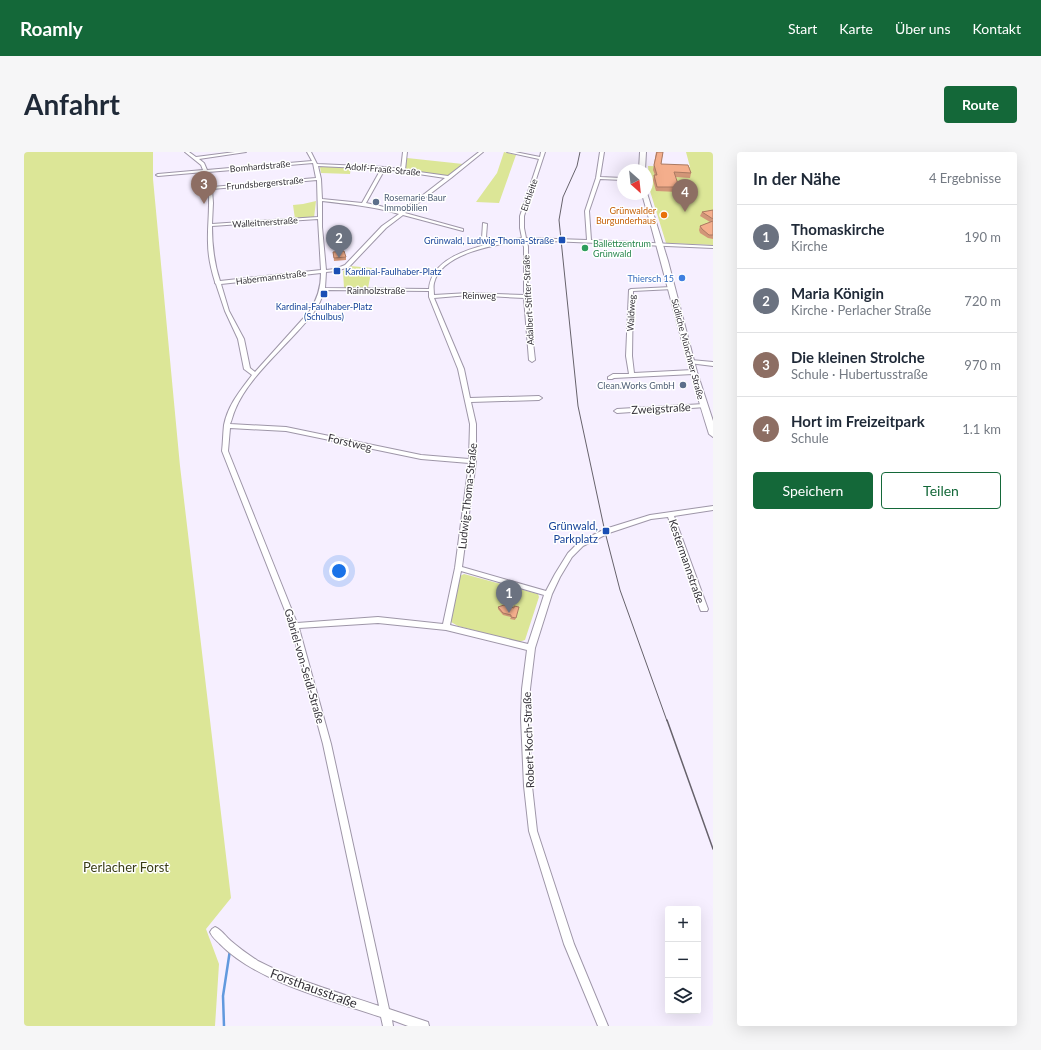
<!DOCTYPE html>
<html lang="de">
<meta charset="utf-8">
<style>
body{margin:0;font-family:Lato,sans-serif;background:#f6f6f7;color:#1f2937}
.controls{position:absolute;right:12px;bottom:12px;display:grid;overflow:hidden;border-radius:4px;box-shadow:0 4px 16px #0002}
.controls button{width:36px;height:36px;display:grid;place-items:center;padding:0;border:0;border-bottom:1px solid #e0e1e3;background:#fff;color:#1f2937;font:20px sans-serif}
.compass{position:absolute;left:593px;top:12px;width:36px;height:36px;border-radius:50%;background:#fff;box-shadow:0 4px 16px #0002;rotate:153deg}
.you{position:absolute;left:315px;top:419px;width:14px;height:14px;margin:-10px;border:3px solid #fff;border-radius:50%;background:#1a73e8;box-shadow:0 0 0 6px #1a73e833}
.badge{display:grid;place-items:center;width:26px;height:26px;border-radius:50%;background:#146839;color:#fff;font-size:13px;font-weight:700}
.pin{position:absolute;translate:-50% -33px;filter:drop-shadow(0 1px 2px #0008)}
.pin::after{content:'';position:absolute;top:21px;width:14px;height:12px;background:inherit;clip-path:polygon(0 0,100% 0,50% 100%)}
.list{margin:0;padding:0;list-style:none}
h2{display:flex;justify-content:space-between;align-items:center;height:52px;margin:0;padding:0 16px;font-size:17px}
h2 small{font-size:13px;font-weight:400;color:#747a83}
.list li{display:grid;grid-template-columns:26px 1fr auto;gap:12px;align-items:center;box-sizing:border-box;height:64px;padding:0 16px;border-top:1px solid #e0e1e3}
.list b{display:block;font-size:15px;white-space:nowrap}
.list p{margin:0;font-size:13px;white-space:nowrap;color:#747a83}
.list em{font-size:13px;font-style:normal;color:#747a83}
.actions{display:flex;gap:8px;padding:12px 16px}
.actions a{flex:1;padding:9px 0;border:1px solid #146839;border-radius:4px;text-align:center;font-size:14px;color:#146839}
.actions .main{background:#146839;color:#fff}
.icon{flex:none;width:22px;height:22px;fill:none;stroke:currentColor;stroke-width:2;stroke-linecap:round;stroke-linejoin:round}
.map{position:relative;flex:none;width:689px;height:874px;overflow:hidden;border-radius:4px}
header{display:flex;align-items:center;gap:24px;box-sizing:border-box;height:56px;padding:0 20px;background:#146839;color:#fff}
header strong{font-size:19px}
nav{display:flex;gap:22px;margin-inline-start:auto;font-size:14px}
.intro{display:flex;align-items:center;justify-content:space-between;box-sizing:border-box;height:96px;padding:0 24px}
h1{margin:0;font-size:28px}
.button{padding:10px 18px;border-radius:4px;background:#146839;color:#fff;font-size:14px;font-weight:700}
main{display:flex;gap:24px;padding:0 24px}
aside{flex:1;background:#fff;border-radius:4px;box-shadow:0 4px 16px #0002}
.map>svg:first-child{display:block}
</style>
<header>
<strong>Roamly</strong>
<nav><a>Start</a><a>Karte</a><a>Über uns</a><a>Kontakt</a></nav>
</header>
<div class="intro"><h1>Anfahrt</h1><a class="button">Route</a></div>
<main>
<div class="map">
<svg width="689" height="874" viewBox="0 0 689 874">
<rect width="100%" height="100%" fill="#f6efff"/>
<path fill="#dce697" d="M0,0H129V27L156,314L207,746L182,777L195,812L191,874H0Z
M480,0L492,3L475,51L452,50L473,21Z
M662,0H689V93L642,91L626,39L624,14L666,15Z
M383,6L439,12L424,24L381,18Z
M298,14L327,15L326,22L297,21L296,15Z
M292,49L290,66L271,67L269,53L279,52Z
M326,114L348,116L344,136H320L319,119Z
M440,422L514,442L515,445L501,488L495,490L434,474L427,470L426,467L436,424Z"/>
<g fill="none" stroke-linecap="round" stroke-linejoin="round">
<path stroke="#6199de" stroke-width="2.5" d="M200,874L199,844L206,798"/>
<defs>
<path id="street" d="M161,0H165L172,5L211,0H222L175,7L180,11L183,18L288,9L283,0H287L293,12L360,15L377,17L379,0H383L381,18L424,24L455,0H459L427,26L381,61L439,77V79L379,63L362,76L325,115L312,119L302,120L301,136L405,137C407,107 445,97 468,91L458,86L459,71L463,72L462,85L473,90L498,86L496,76V64L515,7L483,0H491L516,5L517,0H521L500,64V76L502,86L563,88L561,59L572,26L576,0H580L576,25L599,26V28L576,27L565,59L567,88L689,94V96L503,88L504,95V145L511,208L508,210L505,208L500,146L445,143L410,146L440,217L446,246L515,244L518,246L515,248L447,250L452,272V309L438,415L522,439L531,422L544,401L555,390L581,377L626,363L689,354V358L650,364L684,457L683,459H677L676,457L644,365L627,367L585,381L559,394L548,405L536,425L528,442L511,496L506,537L505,566L508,634L513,679L550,792L584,874H574L540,792L505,679L500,634L497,566L498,537L503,498L422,478L354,471L275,476L307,592L365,857L404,870L405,874H384L368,868L369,874H359L357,865C307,848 233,830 196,792C192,788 188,785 186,780L188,777L191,775C198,778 202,785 207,789C215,796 225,803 234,809C272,829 314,840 355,854L299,592L267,474L198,299C199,291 199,282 200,273C204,253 216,239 228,223L220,217L214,187L201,159L192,132L191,131V130C187,117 184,104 184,91C183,68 189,42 180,20L134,24L132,23L134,22L179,18L177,13ZM289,11L292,26L188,35L187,27L184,20ZM294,14L357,17L338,51L298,47L297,27ZM361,17L421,26L377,60L356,54L342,51ZM293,28L294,65L188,72L189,51L188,37ZM298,49C324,52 349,54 375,62L358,74L321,113L311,117L302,118L298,75ZM294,67L297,118L196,129C190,111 188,93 188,74ZM498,89L500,95V143L445,141L410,143C410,139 409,135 410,131C417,101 473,92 498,89ZM297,121C297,136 293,148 285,160L231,220L226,216L220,187L205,159L197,132ZM300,138L405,139V145L434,217L446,272L445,307L397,303L262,275L206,272C208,268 209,262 211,258C222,230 252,203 272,181C284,168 296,156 300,138ZM206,276L262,279L397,307L445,311L431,416L419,472L354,465L273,471L204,299ZM437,419L520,443L504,492L426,473Z
M647,135L649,136V137L609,139L608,204L610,221L669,218L672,220L669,222L590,226L588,227H584V225L589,222H605L602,204L605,138L607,137Z
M667,208L689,210V214L665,211L664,210Z
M680,252L682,253V255L593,261L590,259L593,257Z"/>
<path id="secondary" d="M616,0H622L621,18H615Z
M623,41L644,109L673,220L689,269V285L685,282C660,203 641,122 618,42Z"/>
</defs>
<use href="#street" stroke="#9e96a8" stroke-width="2"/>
<use href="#secondary" stroke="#9e96a8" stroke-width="2"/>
<use href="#street" fill="#fff" fill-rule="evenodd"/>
<use href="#secondary" fill="#fff" fill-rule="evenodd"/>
<path stroke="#66626b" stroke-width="1" d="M556,0L553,14L539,45L535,68L554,254L581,380L596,438L643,569"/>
<path stroke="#66626b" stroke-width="1.5" d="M643,568L689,697"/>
</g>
<path fill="#d29678" d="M632,0H639L637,12L667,21L666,26L651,25L655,35L654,40L632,39L629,28L630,23H631L629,18Z
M689,58V87L684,86L676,81L675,78L676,74L686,70L676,64L678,60Z
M309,100L322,105V108L310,109Z
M474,455L490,456L495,455L491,468L486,467L487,465L479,463L474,457Z"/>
<path fill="#f4ae8c" stroke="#ab7a62" d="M633,0H639L637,12L664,13L667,21L650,20L655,35H633L630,23H633L630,13Z
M689,58V67L678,60Z
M689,69V83H685L678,77L676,74Z
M320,99L322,105L310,106L309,100Z
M480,453L490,456V454L495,455L492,466L487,465V463L479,461L474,455Z"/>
<g fill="#5c6f8a" stroke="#fff" stroke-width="1.5">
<circle cx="352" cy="50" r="4"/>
<circle cx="659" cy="233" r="4"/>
</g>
<circle fill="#e8710a" stroke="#fff" stroke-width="1.5" cx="640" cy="63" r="4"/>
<g fill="#1a4fb4" stroke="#fff" stroke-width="1.5">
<rect x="534" y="84" width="8" height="8" rx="2"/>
<rect x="309" y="115" width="8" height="8" rx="2"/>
<rect x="296" y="138" width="8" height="8" rx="2"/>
<rect x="578" y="375" width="8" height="8" rx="2"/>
</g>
<circle fill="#2e9e5b" stroke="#fff" stroke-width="1.5" cx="561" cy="96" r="4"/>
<circle fill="#3f7fe0" stroke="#fff" stroke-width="1.5" cx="658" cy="126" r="4"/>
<g text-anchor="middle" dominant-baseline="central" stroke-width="3" stroke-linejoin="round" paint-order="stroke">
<g font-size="9" fill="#343138" stroke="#fff">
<text transform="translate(236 14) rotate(-5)">Bomhardstraße</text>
<text transform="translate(359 17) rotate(5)">Adolf-Fraaß-Straße</text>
<text transform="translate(241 31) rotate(-5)">Frundsbergerstraße</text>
<text transform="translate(505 43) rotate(-71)">Eichleite</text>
<text transform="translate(241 70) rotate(-4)">Walleitnerstraße</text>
<text transform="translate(247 125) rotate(-7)">Habermannstraße</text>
<text x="352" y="138">Rainholzstraße</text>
<text x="455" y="143">Reinweg</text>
<text transform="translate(504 148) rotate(-93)">Adalbert-Stifter-Straße</text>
<text transform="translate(607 161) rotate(-87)">Waldweg</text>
<text transform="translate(664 197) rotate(75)">Südliche Münchner Straße</text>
</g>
<g font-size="9" fill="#4e5e75" stroke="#fff" text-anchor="start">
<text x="360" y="45">Rosemarie Baur<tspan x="360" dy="10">Immobilien</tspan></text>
<text x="651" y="233" text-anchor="end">Clean.Works GmbH</text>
</g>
<g font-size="9" fill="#c56008" stroke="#fff" text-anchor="end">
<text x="632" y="58">Grünwalder<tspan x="632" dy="10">Burgunderhaus</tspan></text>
</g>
<g font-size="9" fill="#164399" stroke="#fff" text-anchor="end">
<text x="530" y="88">Grünwald, Ludwig-Thoma-Straße</text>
<text x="321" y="119" text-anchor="start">Kardinal-Faulhaber-Platz</text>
<text x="300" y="154" text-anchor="middle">Kardinal-Faulhaber-Platz<tspan x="300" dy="10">(Schulbus)</tspan></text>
</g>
<g font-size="9" fill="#27864d" stroke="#fff" text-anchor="start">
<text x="569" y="91">Ballettzentrum<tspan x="569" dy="10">Grünwald</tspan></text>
</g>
<g font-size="9" fill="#366cbe" stroke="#fff" text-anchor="end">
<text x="650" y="126">Thiersch 15</text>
</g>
<g font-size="11" fill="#343138" stroke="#fff">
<text transform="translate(637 256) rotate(-3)">Zweigstraße</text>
<text transform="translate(326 290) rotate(13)">Forstweg</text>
<text transform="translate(443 344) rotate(-84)">Ludwig-Thoma-Straße</text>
<text transform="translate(663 409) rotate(71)">Kestermannstraße</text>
<text transform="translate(281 514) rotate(74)">Gabriel-von-Seidl-Straße</text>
<text transform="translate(504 588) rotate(-92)">Robert-Koch-Straße</text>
</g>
<g font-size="11" fill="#164399" stroke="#fff" text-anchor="end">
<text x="574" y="373">Grünwald,<tspan x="574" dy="13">Parkplatz</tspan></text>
</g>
<g font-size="13" fill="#393c15" stroke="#fff">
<text x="102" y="715">Perlacher Forst</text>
</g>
<g font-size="13" fill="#343138" stroke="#fff">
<text transform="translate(290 836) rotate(20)">Forsthausstraße</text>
</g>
</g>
</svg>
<div class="controls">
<button>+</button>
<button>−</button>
<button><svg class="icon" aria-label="layers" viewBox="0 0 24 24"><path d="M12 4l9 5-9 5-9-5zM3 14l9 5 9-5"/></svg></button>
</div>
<svg class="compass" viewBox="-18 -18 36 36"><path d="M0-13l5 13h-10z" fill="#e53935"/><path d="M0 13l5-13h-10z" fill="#747a83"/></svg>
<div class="you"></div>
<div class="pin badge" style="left:485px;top:461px;background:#6b7280">1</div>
<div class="pin badge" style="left:315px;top:106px;background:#6b7280">2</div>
<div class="pin badge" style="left:180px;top:52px;background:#8d6e63">3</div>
<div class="pin badge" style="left:661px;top:60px;background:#8d6e63">4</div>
</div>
<aside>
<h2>In der Nähe<small>4 Ergebnisse</small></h2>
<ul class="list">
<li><span class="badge" style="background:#6b7280">1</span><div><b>Thomaskirche</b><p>Kirche</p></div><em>190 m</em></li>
<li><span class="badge" style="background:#6b7280">2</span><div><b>Maria Königin</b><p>Kirche · Perlacher Straße</p></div><em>720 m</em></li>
<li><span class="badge" style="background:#8d6e63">3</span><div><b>Die kleinen Strolche</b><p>Schule · Hubertusstraße</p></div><em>970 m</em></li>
<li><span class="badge" style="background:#8d6e63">4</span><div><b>Hort im Freizeitpark</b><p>Schule</p></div><em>1.1 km</em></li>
</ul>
<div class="actions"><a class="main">Speichern</a><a>Teilen</a></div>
</aside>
</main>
